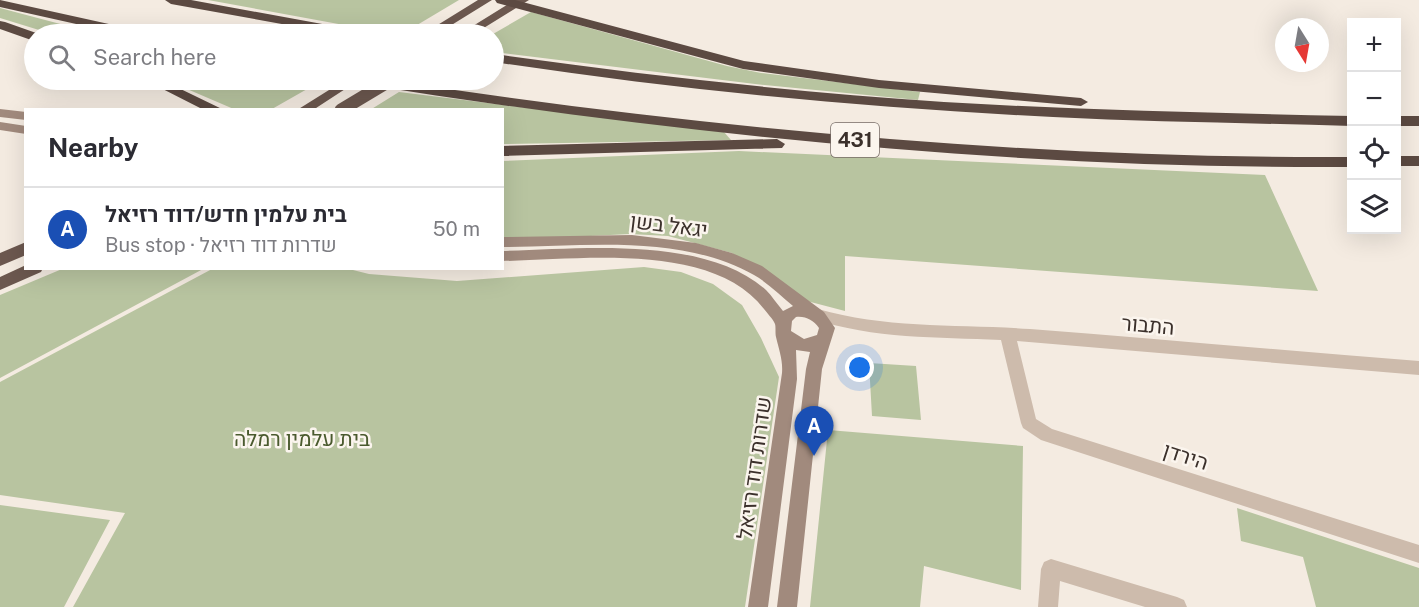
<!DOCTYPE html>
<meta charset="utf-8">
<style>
body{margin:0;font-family:"Public Sans",Heebo,sans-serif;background:#f7f7f7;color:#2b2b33}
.controls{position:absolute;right:18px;top:18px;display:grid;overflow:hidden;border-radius:0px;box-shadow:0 6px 24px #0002}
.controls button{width:54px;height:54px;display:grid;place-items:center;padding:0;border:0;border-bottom:2px solid #e1e1e2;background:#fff;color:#2b2b33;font:30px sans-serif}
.compass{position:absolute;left:1275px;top:18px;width:54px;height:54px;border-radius:50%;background:#fff;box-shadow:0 6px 24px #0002;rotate:169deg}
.you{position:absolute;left:860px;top:368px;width:21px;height:21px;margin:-15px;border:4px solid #fff;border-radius:50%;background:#1a73e8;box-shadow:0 0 0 9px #1a73e833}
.badge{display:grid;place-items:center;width:39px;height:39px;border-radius:50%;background:#1f5a5e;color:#fff;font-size:20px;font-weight:700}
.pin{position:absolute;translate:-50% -50px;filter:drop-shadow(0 2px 3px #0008)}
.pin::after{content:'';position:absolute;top:32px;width:21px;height:18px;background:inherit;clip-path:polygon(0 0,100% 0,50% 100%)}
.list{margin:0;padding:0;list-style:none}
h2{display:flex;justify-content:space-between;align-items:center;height:78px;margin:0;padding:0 24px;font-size:26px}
h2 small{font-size:20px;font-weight:400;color:#7c7c81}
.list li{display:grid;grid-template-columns:39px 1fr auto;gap:18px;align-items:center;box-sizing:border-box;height:84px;padding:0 24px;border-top:2px solid #e1e1e2}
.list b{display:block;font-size:22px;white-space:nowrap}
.list p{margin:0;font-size:20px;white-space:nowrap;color:#7c7c81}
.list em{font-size:20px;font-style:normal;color:#7c7c81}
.icon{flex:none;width:33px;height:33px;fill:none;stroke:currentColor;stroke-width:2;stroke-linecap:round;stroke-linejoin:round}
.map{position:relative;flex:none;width:1419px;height:607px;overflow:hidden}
.search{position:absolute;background:#fff;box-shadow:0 6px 24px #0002;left:24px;top:24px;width:480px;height:66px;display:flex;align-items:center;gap:15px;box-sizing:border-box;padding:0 21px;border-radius:33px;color:#7c7c81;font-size:22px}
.panel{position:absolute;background:#fff;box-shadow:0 6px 24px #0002;left:24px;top:108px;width:480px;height:162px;border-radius:0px}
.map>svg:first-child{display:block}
</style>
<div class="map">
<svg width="1419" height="607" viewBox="0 0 1419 607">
<rect width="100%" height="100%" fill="#f4ebe1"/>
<path fill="#b8c4a0" d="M208,0H459L402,34H393Z
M0,8L98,34H101H52L0,18Z
M531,12L727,66L761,73L920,92L918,100L755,84L494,52L493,34Z
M166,80H323L272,109L236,110Z
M399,92L724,132L731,140L503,144L502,110H370Z
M739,151L1265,175L1318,291L845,256V311L803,300L732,253L668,236L630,234L532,239L503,237L502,161Z
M644,267L681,272L713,284L742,305L761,338L779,377L745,607H73L125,513L0,495V382L212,269L345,268L369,274L457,281Z
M62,269V268L203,269L0,378V295Z
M869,363L916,366L921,420L872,416Z
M828,430L1023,446L1021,590L924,566L920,607H810Z
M0,505L110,520L64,607H0Z
M1237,508L1419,568V607H1316L1303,557L1241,541Z"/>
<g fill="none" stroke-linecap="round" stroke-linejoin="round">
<path fill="#cdbbac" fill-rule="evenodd" d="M818,309C887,329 959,324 1030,329C1160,339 1289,351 1419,361V375L1017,341L1036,419L1052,429L1419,545V563L1041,440L1023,428L1021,423L1001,340C937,337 874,339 813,319L810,315L813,311Z
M1051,559L1177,597L1184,600L1187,607H1145L1060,581L1058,607H1038L1041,569L1044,562Z"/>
<path fill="#a18a7d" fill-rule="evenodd" d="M0,109L26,112V120L0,117Z
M0,122L26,126V134L0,130Z
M632,235L696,243L732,253L762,266L824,312L835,328L822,369L797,607H777L806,369L810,352L796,350L797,379L768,607H748L782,373C783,360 779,350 776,337C775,333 776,327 775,324C773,319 767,313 764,309C712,241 578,260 502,261V251C580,249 704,235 766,290C772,296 777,304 783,311L793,306C781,296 768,283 754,275C679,233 584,247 502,247V237ZM796,317C806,316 813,320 819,328L817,335L804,339L791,331L792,321Z"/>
<path fill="#6c584f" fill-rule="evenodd" d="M478,0H492L437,34H423Z
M515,0H529L474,34H460Z
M345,80H359L313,110H297Z
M26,242V255L0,266V253Z
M26,265V268H43L41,272L0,290V277Z"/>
<path fill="#5c4a42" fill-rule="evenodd" d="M0,0L136,30L143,34H121L0,7Z
M165,0H191L355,30L362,34H337L171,4Z
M495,0H515L744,61L879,80L1081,98L1088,102L1081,106L879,88L743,69L497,3Z
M0,21L5,22L39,34H34V41L0,29Z
M494,54C643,75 794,92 944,102C1080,110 1216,113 1352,116V126C1252,123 1152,122 1053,117C866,108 678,90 494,62Z
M145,80H162L224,110H204Z
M355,80H386C705,128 1029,159 1352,157V167C1021,169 689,136 362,84Z
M1396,116H1419V126H1396Z
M777,139L785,144L782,148L502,156V146Z
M1396,156H1419V166H1396Z"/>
<path stroke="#6c584f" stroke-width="13" d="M341,110L391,80"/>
</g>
<g text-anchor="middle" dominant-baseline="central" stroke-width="5" stroke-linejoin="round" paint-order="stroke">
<rect fill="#fbf5ee" stroke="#756b66" stroke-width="1.5" x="831" y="123" width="48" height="34" rx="4.5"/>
<g font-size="20" font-weight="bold" fill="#3b302b">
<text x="855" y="140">431</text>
</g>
<g font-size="21" fill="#3b302b" stroke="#fbf5ee">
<text transform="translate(669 225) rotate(7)">יגאל בשן</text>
<text transform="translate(1148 325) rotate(5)">התבור</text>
<text transform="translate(1186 456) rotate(18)">הירדן</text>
<text transform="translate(754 468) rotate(-82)">שדרות דוד רזיאל</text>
</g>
<g font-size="21" fill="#4a5a2e" stroke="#fbf5ee">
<text x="302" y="438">בית עלמין רמלה</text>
</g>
</g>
</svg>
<div class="controls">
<button>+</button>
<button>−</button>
<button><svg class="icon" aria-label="locate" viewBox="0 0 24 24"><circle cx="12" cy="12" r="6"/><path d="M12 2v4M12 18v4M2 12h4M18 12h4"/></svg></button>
<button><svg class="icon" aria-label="layers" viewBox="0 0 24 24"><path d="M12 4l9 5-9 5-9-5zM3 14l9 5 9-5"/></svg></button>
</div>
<svg class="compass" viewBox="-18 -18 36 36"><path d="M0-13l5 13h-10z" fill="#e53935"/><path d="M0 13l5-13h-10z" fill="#7c7c81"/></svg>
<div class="you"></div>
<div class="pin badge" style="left:814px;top:456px;background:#1a4fb4">A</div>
<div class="search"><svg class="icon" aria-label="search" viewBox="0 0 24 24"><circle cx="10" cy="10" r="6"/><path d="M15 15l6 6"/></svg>Search here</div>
<section class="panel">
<h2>Nearby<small></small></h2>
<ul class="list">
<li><span class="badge" style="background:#1a4fb4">A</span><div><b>בית עלמין חדש/דוד רזיאל</b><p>Bus stop · שדרות דוד רזיאל</p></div><em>50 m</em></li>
</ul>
</section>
</div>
